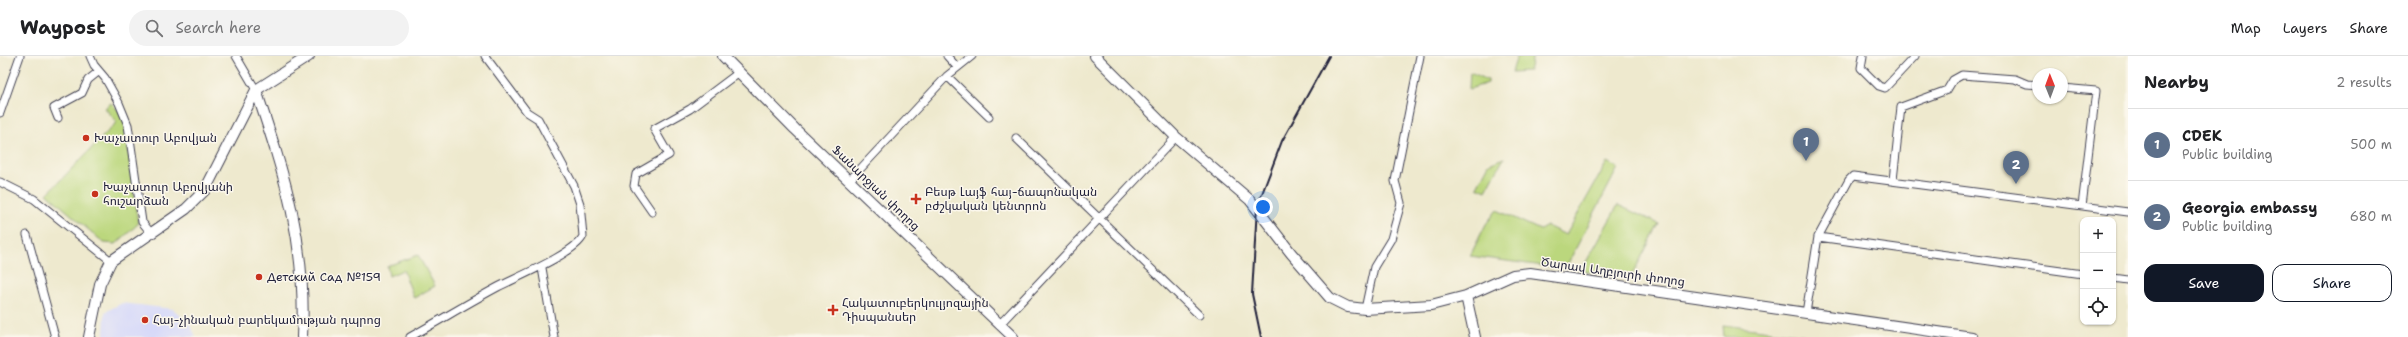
<!DOCTYPE html>
<meta charset="utf-8">
<style>
body{margin:0;font-family:"Shantell Sans","Noto Sans Armenian",sans-serif;background:#f2f2f2;color:#202124}
.controls{position:absolute;right:12px;bottom:12px;display:grid;overflow:hidden;border-radius:8px;box-shadow:0 1px 3px #0004}
.controls button{width:36px;height:36px;display:grid;place-items:center;padding:0;border:0;border-bottom:1px solid #e0e0e0;background:#fff;color:#202124;font:20px sans-serif}
.compass{position:absolute;left:2032px;top:12px;width:36px;height:36px;border-radius:50%;background:#fff;box-shadow:0 1px 3px #0004;rotate:359deg}
.you{position:absolute;left:1263px;top:151px;width:14px;height:14px;margin:-10px;border:3px solid #fff;border-radius:50%;background:#1a73e8;box-shadow:0 0 0 6px #1a73e833}
.badge{display:grid;place-items:center;width:26px;height:26px;border-radius:50%;background:#111827;color:#fff;font-size:13px;font-weight:700}
.pin{position:absolute;translate:-50% -33px;filter:drop-shadow(0 1px 2px #0008)}
.pin::after{content:'';position:absolute;top:21px;width:14px;height:12px;background:inherit;clip-path:polygon(0 0,100% 0,50% 100%)}
.list{margin:0;padding:0;list-style:none}
h2{display:flex;justify-content:space-between;align-items:center;height:52px;margin:0;padding:0 16px;font-size:17px}
h2 small{font-size:13px;font-weight:400;color:#757577}
.list li{display:grid;grid-template-columns:26px 1fr auto;gap:12px;align-items:center;box-sizing:border-box;height:72px;padding:0 16px;border-top:1px solid #e0e0e0}
.list b{display:block;font-size:15px;white-space:nowrap}
.list p{margin:0;font-size:13px;white-space:nowrap;color:#757577}
.list em{font-size:13px;font-style:normal;color:#757577}
.actions{display:flex;gap:8px;padding:12px 16px}
.actions a{flex:1;padding:9px 0;border:1px solid #111827;border-radius:12px;text-align:center;font-size:14px;color:#111827}
.actions .main{background:#111827;color:#fff}
.icon{flex:none;width:22px;height:22px;fill:none;stroke:currentColor;stroke-width:2;stroke-linecap:round;stroke-linejoin:round}
.map{position:relative;flex:none;width:2128px;height:281px;overflow:hidden}
header{display:flex;align-items:center;gap:24px;box-sizing:border-box;height:56px;padding:0 20px;background:#fff;border-bottom:1px solid #e0e0e0}
header strong{font-size:19px}
nav{display:flex;gap:22px;margin-inline-start:auto;font-size:14px}
.search{width:280px;height:36px;background:#f2f2f2;display:flex;align-items:center;gap:10px;box-sizing:border-box;padding:0 14px;border-radius:22px;color:#757577;font-size:15px}
main{display:flex}
aside{flex:1;background:#fff}
.map>svg:first-child{display:block}
</style>
<header>
<strong>Waypost</strong>
<div class="search"><svg class="icon" aria-label="search" viewBox="0 0 24 24"><circle cx="10" cy="10" r="6"/><path d="M15 15l6 6"/></svg>Search here</div>
<nav><a>Map</a><a>Layers</a><a>Share</a></nav>
</header>
<main>
<div class="map">
<svg width="2128" height="281" viewBox="0 0 2128 281">
<rect width="100%" height="100%" fill="#fbf7ec"/>
<filter id="ink" filterUnits="userSpaceOnUse"><feTurbulence type="fractalNoise" baseFrequency=".025" numOctaves="2"/><feDisplacementMap in="SourceGraphic" scale="8" xChannelSelector="R" yChannelSelector="G"/><feConvolveMatrix kernelMatrix="1 2 1 2 8 2 1 2 1" color-interpolation-filters="sRGB"/></filter>
<filter id="wash" filterUnits="userSpaceOnUse"><feTurbulence type="fractalNoise" baseFrequency=".012" numOctaves="4" result="noise"/><feDisplacementMap in="SourceGraphic" scale="16" xChannelSelector="R" yChannelSelector="G"/><feGaussianBlur stdDeviation="0.9" result="paint"/><feColorMatrix in="noise" values="0 0 0 0 0 0 0 0 0 0 0 0 0 0 0 0 0 1.4 0 .05"/><feComposite in="paint" operator="in"/></filter>
<g filter="url(#wash)">
<rect width="100%" height="100%" fill="#eee9ce"/>
<path fill="#d5d8f9" d="M122,247L173,253L190,268L196,281H104L105,256Z"/>
<path fill="#bbd77d" stroke="#6e7c5c" d="M1517,0H1533L1529,15L1512,16Z
M1470,16L1488,24V27L1469,33Z
M111,47L119,55L125,67L138,168L116,188L104,187L47,138L117,66L105,52Z
M1504,102L1486,135L1477,131L1489,108Z
M1607,106L1618,112L1565,213L1470,200L1486,168L1497,154L1540,174L1547,170L1566,179Z
M1618,149L1659,168L1631,221L1581,215Z
M418,199L435,230L414,242L403,214L389,220L387,210Z
M1723,269L1817,281H1724Z"/>
</g>
<g filter="url(#ink)">
<g fill="none" stroke-linecap="round" stroke-linejoin="round">
<defs>
<path id="street" d="M90,0L94,9L105,22L119,47L128,69L142,166L151,177
M236,0L256,34
M947,0L957,11
M1863,0L1861,12L1879,30L1885,32L1915,0
M947,20L989,61
M2062,32L2096,35L2082,150
M0,57L20,0
M58,62L54,52L82,37L88,24L98,16
M1016,82L1199,259
M1893,124L1901,51L1947,34L1953,24L1962,19L2015,23L2027,28L2038,29
M849,125L947,20L972,0
M0,126L34,143L111,205
M652,156L634,130L636,118L669,99L654,73L690,53L738,17
M27,179L55,281
M1818,181L1849,124L1853,120L2128,156
M542,212L554,281
M2113,222L2128,224
M1365,253L1374,211L1391,183L1401,147L1395,125L1420,0
M1806,257L1818,181L2083,218
M1000,268L1176,81
M410,281C439,265 468,247 498,231C515,222 576,197 583,180L580,148L574,130L538,63L527,56L485,0"/>
<path id="secondary" d="M723,0L795,73L1013,281
M1095,0L1176,81L1250,144L1291,197L1330,242L1348,251L1365,253L1431,249L1466,240L1513,219L1530,217L1972,281
M256,34C285,121 307,188 302,281
M1466,240L1475,281
M89,281L100,228L111,205L186,153L205,134L256,34L309,0"/>
</defs>
<use href="#street" stroke="#414051" stroke-width="9"/>
<use href="#secondary" stroke="#414051" stroke-width="12"/>
<use href="#street" stroke="#fff" stroke-width="7"/>
<use href="#secondary" stroke="#fff" stroke-width="10"/>
<path stroke="#22223b" stroke-width="2" d="M1261,281L1252,238L1257,151L1282,85L1329,0"/>
</g>
</g>
<g fill="#c8321e" stroke="#fbf7ec" stroke-width="1.5">
<circle cx="86" cy="82" r="4"/>
<circle cx="95" cy="138" r="4"/>
<path d="M914 137h4v4h4v4h-4v4h-4v-4h-4v-4h4z"/>
<circle cx="259" cy="221" r="4"/>
<path d="M831 248h4v4h4v4h-4v4h-4v-4h-4v-4h4z"/>
<circle cx="145" cy="264" r="4"/>
</g>
<g text-anchor="middle" dominant-baseline="central" stroke-width="3" stroke-linejoin="round" paint-order="stroke">
<g font-size="12" fill="#22223b" stroke="#fbf7ec" text-anchor="start">
<text x="94" y="82">Խաչատուր Աբովյան</text>
<text x="103" y="131">Խաչատուր Աբովյանի<tspan x="103" dy="14">հուշարձան</tspan></text>
<text x="925" y="136">Բեսթ Լայֆ հայ-ճապոնական<tspan x="925" dy="14">բժշկական կենտրոն</tspan></text>
<text x="267" y="221">Детский Сад №159</text>
<text x="842" y="247">Հակատուբերկուլյոզային<tspan x="842" dy="14">Դիսպանսեր</tspan></text>
<text x="153" y="264">Հայ-չինական բարեկամության դպրոց</text>
</g>
<g font-size="12" fill="#22223b" stroke="#fbf7ec">
<text transform="translate(876 132) rotate(44)">Ֆանարջյան փողոց</text>
<text transform="translate(1613 216) rotate(8)">Ծարավ Աղբյուրի փողոց</text>
</g>
</g>
</svg>
<div class="controls">
<button>+</button>
<button>−</button>
<button><svg class="icon" aria-label="locate" viewBox="0 0 24 24"><circle cx="12" cy="12" r="6"/><path d="M12 2v4M12 18v4M2 12h4M18 12h4"/></svg></button>
</div>
<svg class="compass" viewBox="-18 -18 36 36"><path d="M0-13l5 13h-10z" fill="#e53935"/><path d="M0 13l5-13h-10z" fill="#757577"/></svg>
<div class="you"></div>
<div class="pin badge" style="left:1806px;top:105px;background:#5c6f8a">1</div>
<div class="pin badge" style="left:2016px;top:128px;background:#5c6f8a">2</div>
</div>
<aside>
<h2>Nearby<small>2 results</small></h2>
<ul class="list">
<li><span class="badge" style="background:#5c6f8a">1</span><div><b>CDEK</b><p>Public building</p></div><em>500 m</em></li>
<li><span class="badge" style="background:#5c6f8a">2</span><div><b>Georgia embassy</b><p>Public building</p></div><em>680 m</em></li>
</ul>
<div class="actions"><a class="main">Save</a><a>Share</a></div>
</aside>
</main>
